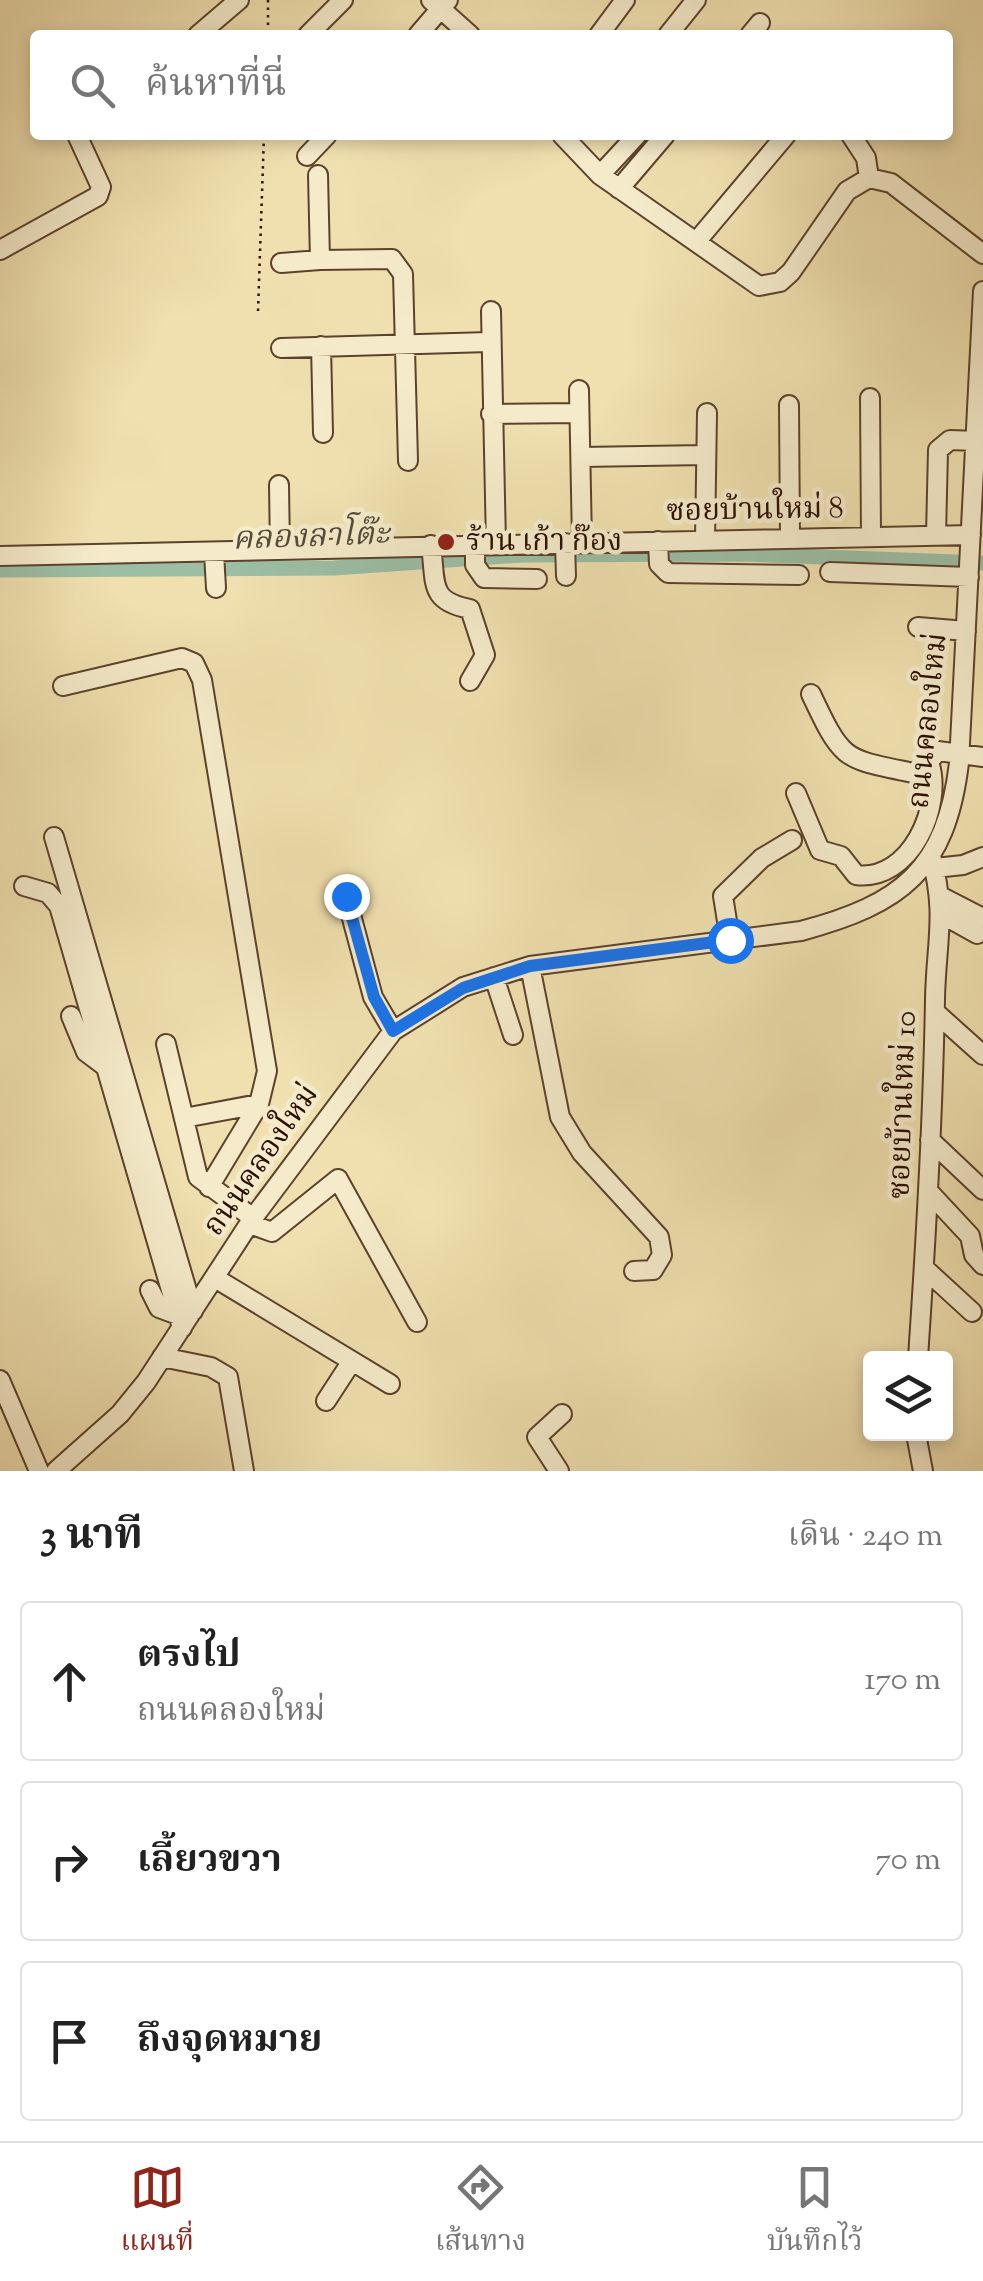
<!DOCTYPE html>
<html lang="th">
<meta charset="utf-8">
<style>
body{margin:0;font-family:"Sorts Mill Goudy","Noto Serif Thai",serif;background:#f6f6f6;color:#222}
.controls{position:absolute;right:30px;bottom:30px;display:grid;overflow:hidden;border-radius:10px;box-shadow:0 5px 15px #0003}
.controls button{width:90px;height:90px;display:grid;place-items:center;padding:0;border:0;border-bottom:2px solid #e0e0e0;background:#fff;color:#222;font:50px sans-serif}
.stop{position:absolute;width:30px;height:30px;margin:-22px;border:8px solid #1a73e8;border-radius:50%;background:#fff}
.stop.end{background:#1a73e8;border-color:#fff;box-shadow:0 2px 10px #0008}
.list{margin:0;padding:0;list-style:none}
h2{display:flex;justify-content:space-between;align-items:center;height:130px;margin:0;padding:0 40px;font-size:42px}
h2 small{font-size:32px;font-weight:400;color:#767676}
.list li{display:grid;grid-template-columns:65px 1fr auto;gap:30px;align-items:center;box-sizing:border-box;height:160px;margin:0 20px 20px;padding:0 20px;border:2px solid #e0e0e0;border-radius:10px}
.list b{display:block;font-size:38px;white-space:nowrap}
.list p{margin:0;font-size:32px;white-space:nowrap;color:#767676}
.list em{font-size:32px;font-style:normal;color:#767676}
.icon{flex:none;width:55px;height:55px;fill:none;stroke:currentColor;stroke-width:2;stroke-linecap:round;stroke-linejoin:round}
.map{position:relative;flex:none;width:983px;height:1471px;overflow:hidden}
.search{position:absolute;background:#fff;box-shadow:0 5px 15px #0003;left:30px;right:30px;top:30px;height:110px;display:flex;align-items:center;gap:25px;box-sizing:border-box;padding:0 35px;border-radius:10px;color:#767676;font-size:38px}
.sheet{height:670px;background:#fff}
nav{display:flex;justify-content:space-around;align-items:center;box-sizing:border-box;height:140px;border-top:2px solid #e0e0e0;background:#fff;font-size:28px;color:#767676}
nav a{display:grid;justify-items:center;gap:5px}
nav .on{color:#8f2418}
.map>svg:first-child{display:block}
</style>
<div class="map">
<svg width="983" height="1471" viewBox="0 0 983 1471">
<rect width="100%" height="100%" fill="#f0e0af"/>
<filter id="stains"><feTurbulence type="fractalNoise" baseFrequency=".002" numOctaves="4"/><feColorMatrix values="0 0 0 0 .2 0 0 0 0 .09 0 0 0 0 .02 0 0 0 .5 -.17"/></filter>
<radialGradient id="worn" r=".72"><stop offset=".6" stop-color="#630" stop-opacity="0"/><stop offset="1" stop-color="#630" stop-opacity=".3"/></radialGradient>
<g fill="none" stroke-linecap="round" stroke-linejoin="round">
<path stroke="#9bbea5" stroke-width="15" d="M0,570L334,568L522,555L743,554L983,563"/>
<defs>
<path id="minor" d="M431,0L470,35
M198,35L239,0
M308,35L343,0
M418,35L448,0
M599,35L625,0
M668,35L696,0
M750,35L760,23
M562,135L600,175L759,286L780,282L791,272L847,191L869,178L891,183L983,254
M851,135L866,158L869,178
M307,156L327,135
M318,175L320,260L392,259L403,274L408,461
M600,175L637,135
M619,189L665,135
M696,242L786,135
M0,250L98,196L101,187L77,135
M281,263L320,260
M491,311L496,544
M321,346L323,433
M281,348L489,342
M579,390L582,542
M870,398L871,535
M789,405L790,539
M491,414L579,413
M581,457L706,455
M279,485L280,550
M936,535L938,450L950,440L976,441
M705,540L707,413
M658,541L659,564L668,573L799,575
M565,543L566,576
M475,544V565L484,578L537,579
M431,545C436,585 429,601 470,609L485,655L470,681
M214,553L216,588
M0,556L971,535
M830,572L969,577
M918,627L966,631
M63,686L182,658L194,663L202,680L267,1071L259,1104L209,1187
M811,694C844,764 843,758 918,774L938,751L983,757
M796,793L820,850L841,856L856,875C910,882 944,806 929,762
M54,837L193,1311
M935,868L963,865L983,857
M24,886L48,893L59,906L182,1328
M346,896L373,997L393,1031
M942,897L983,918
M943,915L977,934
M730,940L723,896L762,858L792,840
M530,966L560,1117L582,1153L659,1237L662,1255L653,1270L634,1271
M494,977L513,1035
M935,1012L983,1055
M71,1016L86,1052L106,1067
M166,1044L198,1177L253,1218
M184,1118L259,1104
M930,1140L983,1190
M929,1192L970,1236L974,1255L983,1265
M250,1224L272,1232L338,1179L417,1322
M924,1268L972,1312
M215,1278L390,1384
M150,1290L159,1308L178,1315
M162,1357L211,1367L228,1377L244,1471
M918,1358C926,1239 933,1119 935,999C936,943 947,914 931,856
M0,1380L39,1471
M326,1401L352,1361
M916,1434L923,1471
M56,1471L120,1414L146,1382L253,1218L393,1031L463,987L530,966L801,931C902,904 946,870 959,763L983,291
M559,1471L537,1437L562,1414"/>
</defs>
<use href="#minor" stroke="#5c422c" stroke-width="22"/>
<path stroke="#2a0e01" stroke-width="2.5" stroke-dasharray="2.5 5" stroke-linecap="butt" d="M268,0V35
M258,311L264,135"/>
<use href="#minor" stroke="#f5ebcb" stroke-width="18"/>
</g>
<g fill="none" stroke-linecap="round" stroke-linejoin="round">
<path stroke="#1a73e8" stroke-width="12" d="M346,896L374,997L393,1031L463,988L530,966L730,940"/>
</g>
<circle fill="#8f2418" stroke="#f5ebcb" stroke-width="4" cx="446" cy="542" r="10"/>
<g text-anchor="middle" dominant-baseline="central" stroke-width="9" stroke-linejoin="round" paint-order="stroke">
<g font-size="30" fill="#2a0e01" stroke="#f5ebcb">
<text transform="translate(755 511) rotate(-1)">ซอยบ้านใหม่ 8</text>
<text transform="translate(929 721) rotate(-84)">ถนนคลองใหม่</text>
<text transform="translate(904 1105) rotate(-88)">ซอยบ้านใหม่ 10</text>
<text transform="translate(262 1161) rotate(-55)">ถนนคลองใหม่</text>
</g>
<g font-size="30" fill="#2a0e01" stroke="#f5ebcb" text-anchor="start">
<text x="466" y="542">ร้าน เก้า ก๊อง</text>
</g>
<g font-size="32" font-style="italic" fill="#524c3a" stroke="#f5ebcb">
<text transform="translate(311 538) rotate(-2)">คลองลาโต๊ะ</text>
</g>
</g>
<rect width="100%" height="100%" filter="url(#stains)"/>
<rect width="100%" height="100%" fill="url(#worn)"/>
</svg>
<div class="controls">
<button><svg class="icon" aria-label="layers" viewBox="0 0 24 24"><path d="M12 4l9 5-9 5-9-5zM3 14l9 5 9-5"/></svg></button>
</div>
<div class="stop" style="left:730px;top:940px"></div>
<div class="stop end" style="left:346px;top:896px"></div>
<div class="search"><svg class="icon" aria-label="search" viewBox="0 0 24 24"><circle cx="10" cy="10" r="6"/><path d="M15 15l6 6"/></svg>ค้นหาที่นี่</div>
</div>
<section class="sheet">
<h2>3 นาที<small>เดิน · 240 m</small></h2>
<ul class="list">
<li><svg class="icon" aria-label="ahead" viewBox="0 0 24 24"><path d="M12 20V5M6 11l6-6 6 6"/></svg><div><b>ตรงไป</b><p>ถนนคลองใหม่</p></div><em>170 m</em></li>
<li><svg class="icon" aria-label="right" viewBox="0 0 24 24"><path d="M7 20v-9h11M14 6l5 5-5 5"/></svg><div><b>เลี้ยวขวา</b></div><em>70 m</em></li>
<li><svg class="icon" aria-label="arrive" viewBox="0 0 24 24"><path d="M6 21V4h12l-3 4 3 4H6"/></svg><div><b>ถึงจุดหมาย</b></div></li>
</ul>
</section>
<nav>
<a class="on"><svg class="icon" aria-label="map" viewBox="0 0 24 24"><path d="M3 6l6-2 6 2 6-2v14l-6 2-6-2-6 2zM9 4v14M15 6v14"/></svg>แผนที่</a>
<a><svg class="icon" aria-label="directions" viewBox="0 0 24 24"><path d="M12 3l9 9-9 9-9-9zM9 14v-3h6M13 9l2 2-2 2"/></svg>เส้นทาง</a>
<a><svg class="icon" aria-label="saved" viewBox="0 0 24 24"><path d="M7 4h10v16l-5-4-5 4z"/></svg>บันทึกไว้</a>
</nav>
